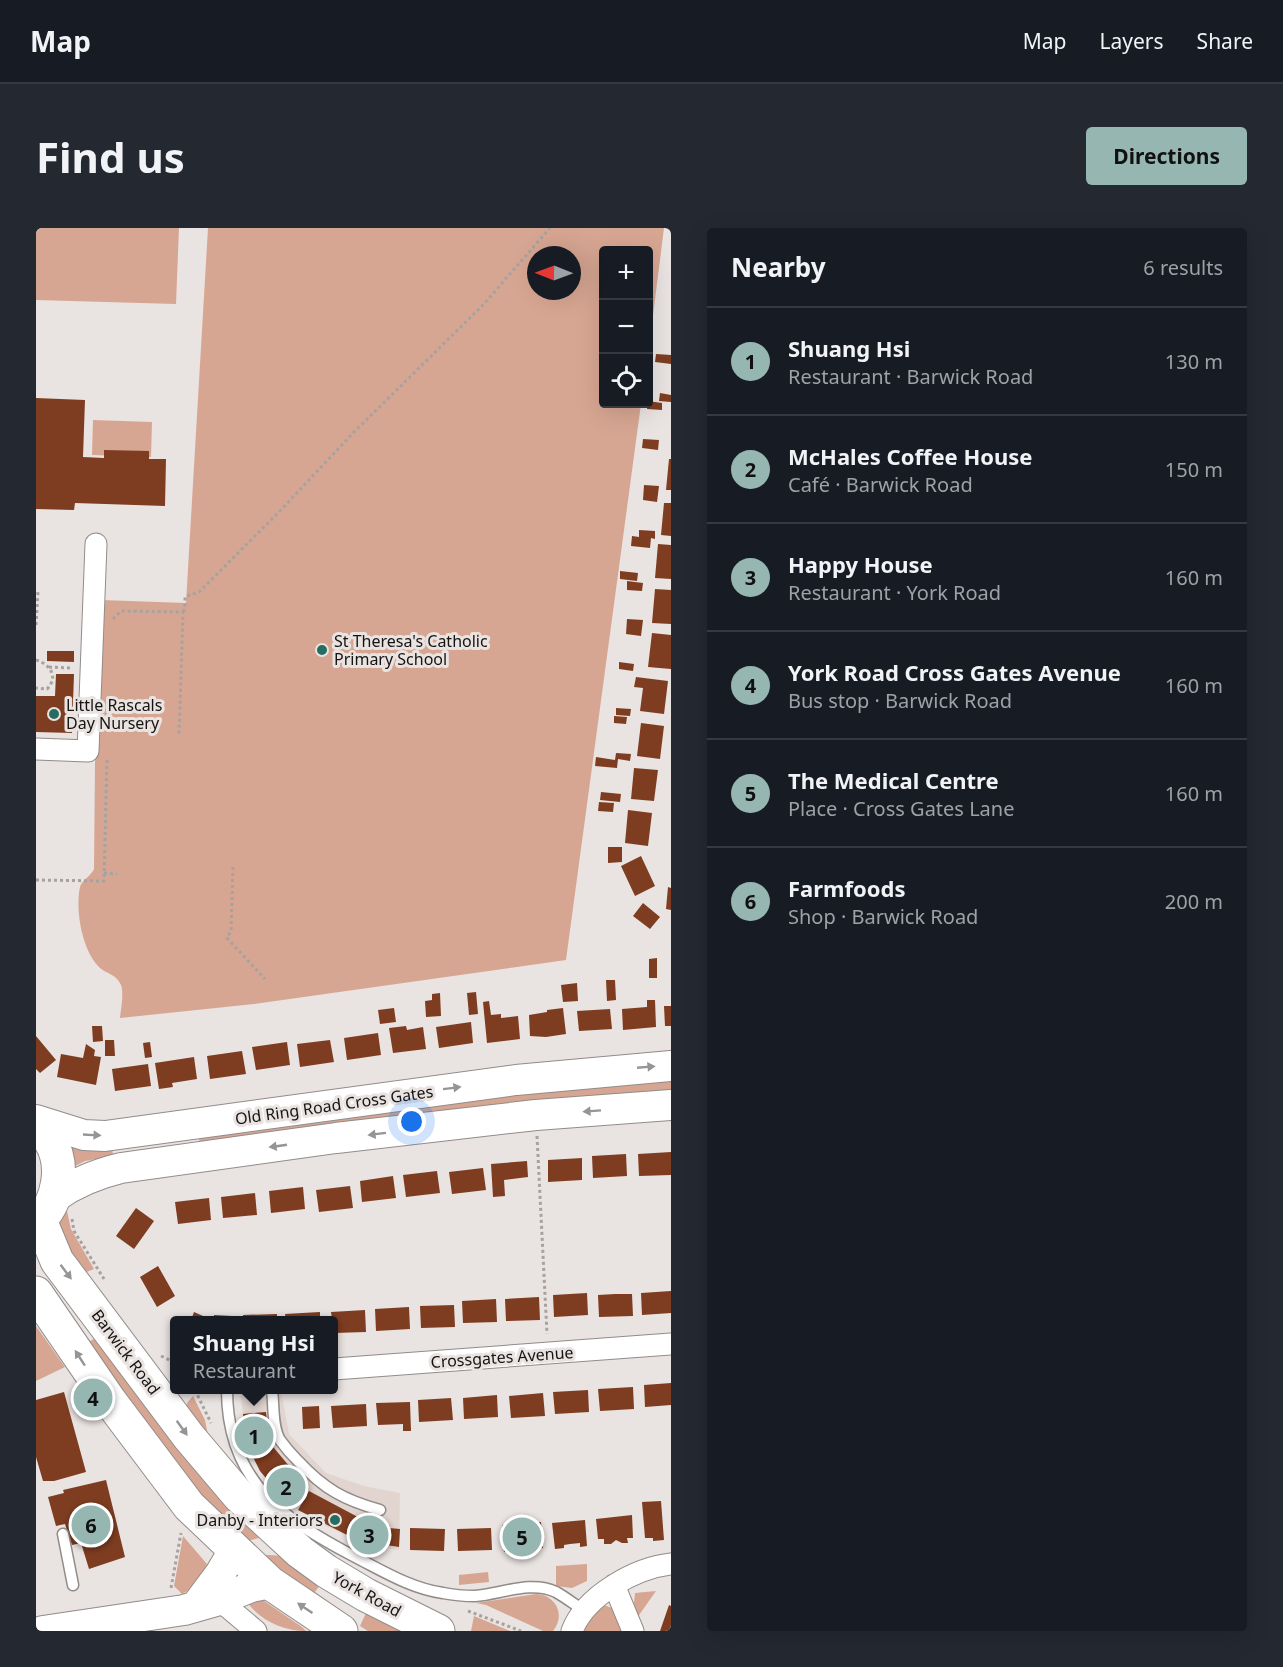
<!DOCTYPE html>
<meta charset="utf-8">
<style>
body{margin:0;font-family:"Noto Sans",sans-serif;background:#242831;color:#f1f3f6}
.controls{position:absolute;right:18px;top:18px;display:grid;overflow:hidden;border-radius:6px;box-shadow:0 6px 24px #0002}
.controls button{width:54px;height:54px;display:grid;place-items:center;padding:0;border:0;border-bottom:2px solid #363941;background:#171b24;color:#f1f3f6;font:30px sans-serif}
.compass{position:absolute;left:491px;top:18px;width:54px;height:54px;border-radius:50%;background:#171b24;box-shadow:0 6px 24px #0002;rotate:271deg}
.you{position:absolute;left:376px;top:894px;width:21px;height:21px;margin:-15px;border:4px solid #fff;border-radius:50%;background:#1a73e8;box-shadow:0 0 0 9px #1a73e833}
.badge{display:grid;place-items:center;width:39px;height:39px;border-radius:50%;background:#96b6b2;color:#111;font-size:20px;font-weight:700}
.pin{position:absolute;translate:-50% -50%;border:3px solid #fff;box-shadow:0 2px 6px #0006}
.popup{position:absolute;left:134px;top:1088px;width:168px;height:78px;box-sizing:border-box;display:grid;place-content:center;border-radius:6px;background:#171b24;filter:drop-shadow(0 2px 4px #0005);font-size:20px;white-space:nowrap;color:#9ea1a6}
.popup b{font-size:22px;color:#f1f3f6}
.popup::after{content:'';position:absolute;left:50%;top:100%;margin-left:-12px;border:12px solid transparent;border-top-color:#171b24}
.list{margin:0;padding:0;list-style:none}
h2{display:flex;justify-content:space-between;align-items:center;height:78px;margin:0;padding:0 24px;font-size:26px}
h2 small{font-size:20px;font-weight:400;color:#9ea1a6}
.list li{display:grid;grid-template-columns:39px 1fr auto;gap:18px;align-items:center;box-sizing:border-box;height:108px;padding:0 24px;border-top:2px solid #363941}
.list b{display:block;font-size:22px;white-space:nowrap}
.list p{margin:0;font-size:20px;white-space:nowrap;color:#9ea1a6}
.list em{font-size:20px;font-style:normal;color:#9ea1a6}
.icon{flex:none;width:33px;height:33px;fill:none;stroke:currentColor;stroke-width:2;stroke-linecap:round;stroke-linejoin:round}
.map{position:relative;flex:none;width:635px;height:1403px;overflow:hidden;border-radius:6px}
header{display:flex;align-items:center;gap:36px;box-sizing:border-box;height:84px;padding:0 30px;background:#171b24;border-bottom:2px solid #363941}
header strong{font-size:28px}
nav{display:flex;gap:33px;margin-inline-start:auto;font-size:21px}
.intro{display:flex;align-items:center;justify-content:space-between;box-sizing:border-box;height:144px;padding:0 36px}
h1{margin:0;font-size:42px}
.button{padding:15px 27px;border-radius:6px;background:#96b6b2;color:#111;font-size:21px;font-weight:700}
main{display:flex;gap:36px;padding:0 36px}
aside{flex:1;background:#171b24;border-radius:6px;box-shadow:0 6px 24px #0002}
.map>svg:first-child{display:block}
</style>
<header>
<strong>Map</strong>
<nav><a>Map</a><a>Layers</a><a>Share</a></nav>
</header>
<div class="intro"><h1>Find us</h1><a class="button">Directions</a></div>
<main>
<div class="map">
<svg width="635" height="1403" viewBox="0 0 635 1403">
<rect width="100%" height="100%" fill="#e9e3e1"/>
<path fill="#e2d5cf" d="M204,1162H245L253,1206L290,1245L328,1258L364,1265L363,1322L349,1320L313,1308L292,1299L249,1273L224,1243L211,1217Z"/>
<path fill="#d7a692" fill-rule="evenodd" d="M0,0H143L140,76L0,72Z
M172,0H628L613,119L612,22H568V176H605L530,732L218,776L84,790C85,781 88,765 85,757C80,746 71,746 64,740C46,723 39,682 44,659C46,652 55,648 58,641L59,534L65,372L150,375ZM500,27H536V63H500Z
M57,192L116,194L115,229L56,227Z
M635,851V864L164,917L162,903L386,873Z
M30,912L76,916L77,928L49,933L37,939Z
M29,974L35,1001L58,1041L43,1047L21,998Z
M0,1098L29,1139L0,1153Z
M64,1107L227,1309L200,1316L48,1117Z
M157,1168L169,1192L173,1212L149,1183L151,1175Z
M147,1308L171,1336C168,1350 159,1360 146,1366L138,1358Z
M227,1327C259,1327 263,1333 288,1351L279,1364L313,1388L309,1393L278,1375Z
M551,1336V1353L536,1360L520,1358V1338Z
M452,1344L453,1354L423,1357V1347Z
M620,1363L601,1390L598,1375L599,1365Z
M218,1366L266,1399L270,1403C246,1403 220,1391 208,1369Z
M500,1366C520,1367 530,1387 517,1403H507L450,1377L440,1375Z
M568,1377L581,1382L591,1403H541Z
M330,1385L376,1403H332L324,1398Z
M438,1388L474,1403H435Z"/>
<path fill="#7e3d21" d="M620,126L635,127V136L619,134Z
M624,165L635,167V174L623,173Z
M0,170L49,172L47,229L68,230V222L113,223V231H130L129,278L39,275L38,282L0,281Z
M612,173L626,175V182L611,181Z
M607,211L623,212L622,222L606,220Z
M633,231H635V262H630Z
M608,257L623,258L621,274L607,272Z
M628,275H635V308L625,307Z
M603,302L619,303V311L615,310L614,320L595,318L596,308L603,309Z
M622,316L635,317V351L619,350Z
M584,343L602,345L601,353L584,351Z
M591,353L607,355L606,363L591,362Z
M619,361L635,362V396L616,395Z
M591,391L607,392L605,408L590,406Z
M616,405L635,407V441L612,439Z
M11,423H38V434L11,433Z
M583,434L598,436L597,443L583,441Z
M20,446H38L36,505L0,504V468H19Z
M600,449L632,453L628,486L604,483L607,460L598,459Z
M580,480L595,481L594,488L580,487Z
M578,488L591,489L590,496L578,495Z
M605,495L628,498L624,531L601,528Z
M580,525L595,526L594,533L582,531L581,540L559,538L560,529L579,532Z
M598,540L622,542L618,573L595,571Z
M565,564L585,566L584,574L564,572Z
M563,574L578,575L577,584L562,583Z
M592,582L616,585L612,618L589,615Z
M572,619H586V634L572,635Z
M605,628L619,658L599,668L585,638Z
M632,659L635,660V682L630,681Z
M607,675L624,689L614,701L597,688Z
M621,730V750H613V731Z
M570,752H579L580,772L571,773Z
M541,755L542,773L527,774L525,757Z
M440,764L442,786L433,787L431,765Z
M404,765L405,788L390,789L389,773L396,772V766Z
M611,772H619L620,799L587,802L586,781L611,779Z
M453,773L455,787L465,786V790L482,788L484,811L451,815L447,774Z
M628,778H635V798H629Z
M358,780L360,794L344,796L342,782Z
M527,780L530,806L510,809L494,808L493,787L511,784V782Z
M574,781L576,801L543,803L541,783Z
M435,794L437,815L403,820L400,799Z
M56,798H66L67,813L57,814Z
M370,798L371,802L387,799L390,821L357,825L353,800Z
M342,805L345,827L311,832L308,810Z
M0,808L20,832L4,845L0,841Z
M69,812H78L79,828H69Z
M294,812L298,834L264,839L261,816Z
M114,814L116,829L109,830L107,815Z
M251,814L254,837L220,842L216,819Z
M50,816L59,822L58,828L65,829L60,857L21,849L25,826L47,830Z
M206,823L210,846L174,851L171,828Z
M158,829L161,851L136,855L137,859L123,861L119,835Z
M112,836L115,858L79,863L76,841Z
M635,924V947L603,948L602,926Z
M590,926L591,948L557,950L556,928Z
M546,930V952L512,954V932Z
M491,933L492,949L468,952L469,968L457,969L455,936Z
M447,940L450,962L416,966L413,944Z
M401,943L404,965L370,969L367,947Z
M357,948L360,970L326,974L324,953Z
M314,958L317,980L283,984L280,962Z
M267,959L269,981L235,985L233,963Z
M219,965L221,987L187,990L185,969Z
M173,970L175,992L142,996L139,974Z
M100,980L118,993L98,1021L80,1008Z
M122,1038L139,1068L121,1079L104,1049Z
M635,1063V1085L606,1087L605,1065Z
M551,1065L552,1087L518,1089L517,1067Z
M579,1066H596L597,1088L563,1089L562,1067Z
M503,1069L504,1092L470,1093L469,1071Z
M460,1071L461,1094L427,1095L426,1073Z
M418,1077L419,1099L385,1100L384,1078Z
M373,1079L374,1101L340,1103L339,1081Z
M329,1082L330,1104L298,1105L295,1084Z
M158,1084L176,1092H155Z
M284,1084V1092H250L249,1086Z
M241,1086V1092H207V1087Z
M178,1087L196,1088L195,1092H178Z
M635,1155V1177L609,1179L608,1157Z
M597,1159L598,1181L564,1183L562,1161Z
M552,1162L553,1184L519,1186L517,1164Z
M28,1164L50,1244L18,1253H7L0,1229V1172Z
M507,1165L509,1188L475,1190L473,1168Z
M461,1167L462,1189L428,1191L427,1170Z
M415,1170L417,1192L383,1194L382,1172Z
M374,1174L375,1203H367V1196L342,1197L340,1175Z
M330,1176L331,1198L297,1200L295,1178Z
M283,1178L284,1200L267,1201L266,1179Z
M230,1184L233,1214L269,1257L249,1273L224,1243L211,1217L207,1186Z
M70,1252L89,1329L53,1341L45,1315L36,1317L29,1296L20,1298L12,1269L28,1265L27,1262Z
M273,1263L320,1288L354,1298L353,1300L364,1301L363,1319L350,1317L349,1320L313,1308L262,1282Z
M625,1273L628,1312L617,1313V1310H609L606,1274Z
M596,1287L597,1310H591L592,1315H586L580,1312L575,1316H568V1311H562L560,1291Z
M549,1292L551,1318L544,1319V1315L534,1316L528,1317V1320L519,1321L516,1295Z
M505,1294L507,1320L468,1324L466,1297Z
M374,1300L409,1301L408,1323L374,1322Z
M455,1300L456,1322L422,1323L421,1301Z
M633,1377L635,1378V1403H624Z"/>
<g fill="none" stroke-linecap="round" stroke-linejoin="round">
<defs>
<path id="lane" d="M191,1162C191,1256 251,1294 327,1333C352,1346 378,1361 407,1365C417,1367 428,1368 439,1368C465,1366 495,1352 520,1364C529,1369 538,1376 547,1382
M236,1162C238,1176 236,1199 244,1212C249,1219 256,1227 262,1233C288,1261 308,1272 344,1282
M27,1306L37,1357"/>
<path id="street" d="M0,521L52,523L60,316
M298,1141L635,1116
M578,1357L597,1403
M183,1372L220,1403
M536,1403C549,1368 599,1340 635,1336"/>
<path id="secondary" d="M0,892L48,907L69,908L480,852L635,838
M19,969C40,954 60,946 85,940L300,910L500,887L635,877
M160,1378L184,1346L198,1322
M7,1403L148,1382L183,1372L215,1359L234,1355"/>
<path id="highway" d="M0,896C4,901 10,906 13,911C30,936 23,976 0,995
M4,992L21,1033L153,1209L203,1268L264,1324L290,1343L330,1367L402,1403
M0,1065L74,1173L153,1278L234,1355L305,1403"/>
</defs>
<use href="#lane" stroke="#918c8a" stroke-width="13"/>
<use href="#street" stroke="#918c8a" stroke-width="23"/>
<use href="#secondary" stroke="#918c8a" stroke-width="32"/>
<use href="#highway" stroke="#918c8a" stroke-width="35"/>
<path stroke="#a7a2a0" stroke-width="3" stroke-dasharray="3 3" stroke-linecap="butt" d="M147,384L149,381V369L163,364L242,285L318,204L447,77L514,0
M77,391L85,383L147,384L143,507
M0,397L2,363
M0,432C14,436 23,449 11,461L0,460
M13,439L36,440
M197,639L195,703L191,710L229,751
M68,645L81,646
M0,652L68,653L71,529
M501,908L511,1106
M36,991L38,1003L68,1051
M125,1128L138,1134
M159,1162L175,1195
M135,1360L145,1305
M432,1383L485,1403"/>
<use href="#lane" stroke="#fff" stroke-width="10"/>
<use href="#street" stroke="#fff" stroke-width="21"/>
<use href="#secondary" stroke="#fff" stroke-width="30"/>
<use href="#highway" stroke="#fff" stroke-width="33"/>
</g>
<defs><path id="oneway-solid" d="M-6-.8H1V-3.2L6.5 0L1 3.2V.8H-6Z" transform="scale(1.5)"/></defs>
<g fill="#969595">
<use href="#oneway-solid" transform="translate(610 839) rotate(-5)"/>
<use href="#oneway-solid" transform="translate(416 860) rotate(-7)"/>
<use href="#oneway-solid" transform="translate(556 883) rotate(176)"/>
<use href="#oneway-solid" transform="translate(341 906) rotate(173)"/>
<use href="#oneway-solid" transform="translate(56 907) rotate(3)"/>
<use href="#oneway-solid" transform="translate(242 918) rotate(172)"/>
<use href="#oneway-solid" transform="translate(30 1044) rotate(53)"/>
<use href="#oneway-solid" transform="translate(44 1130) rotate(-123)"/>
<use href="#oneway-solid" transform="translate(146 1200) rotate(54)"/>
<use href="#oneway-solid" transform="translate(269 1380) rotate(-146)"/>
</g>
<g fill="#276c60" stroke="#e9e3e1" stroke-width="2">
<circle cx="286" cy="422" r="6"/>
<circle cx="18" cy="486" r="6"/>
<circle cx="299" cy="1292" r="6"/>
</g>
<g text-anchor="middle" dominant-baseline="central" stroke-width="6" stroke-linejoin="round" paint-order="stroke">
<g font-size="16" fill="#161413" stroke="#e9e3e1" text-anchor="start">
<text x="298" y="413">St Theresa's Catholic<tspan x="298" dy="18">Primary School</tspan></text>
<text x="30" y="477">Little Rascals<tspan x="30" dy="18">Day Nursery</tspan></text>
<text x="287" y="1292" text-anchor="end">Danby - Interiors</text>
</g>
<g font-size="16" fill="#161413" stroke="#e9e3e1">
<text transform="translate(298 877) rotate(-8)">Old Ring Road Cross Gates</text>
<text transform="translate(90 1124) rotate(53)">Barwick Road</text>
<text transform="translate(466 1129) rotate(-4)">Crossgates Avenue</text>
<text transform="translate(331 1366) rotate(29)">York Road</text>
</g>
</g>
</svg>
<div class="controls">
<button>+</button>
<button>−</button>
<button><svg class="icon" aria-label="locate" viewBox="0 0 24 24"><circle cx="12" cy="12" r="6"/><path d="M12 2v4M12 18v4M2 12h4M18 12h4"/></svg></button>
</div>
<svg class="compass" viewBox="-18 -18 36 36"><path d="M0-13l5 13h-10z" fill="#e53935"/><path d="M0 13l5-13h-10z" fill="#9ea1a6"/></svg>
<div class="you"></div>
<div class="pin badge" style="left:218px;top:1208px">1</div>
<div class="popup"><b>Shuang Hsi</b>Restaurant</div>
<div class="pin badge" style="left:250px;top:1259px">2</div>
<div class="pin badge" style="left:333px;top:1307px">3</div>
<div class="pin badge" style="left:57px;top:1170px">4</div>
<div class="pin badge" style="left:486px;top:1309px">5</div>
<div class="pin badge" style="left:55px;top:1297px">6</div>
</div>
<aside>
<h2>Nearby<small>6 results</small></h2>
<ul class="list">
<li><span class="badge">1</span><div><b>Shuang Hsi</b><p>Restaurant · Barwick Road</p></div><em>130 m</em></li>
<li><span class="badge">2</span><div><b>McHales Coffee House</b><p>Café · Barwick Road</p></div><em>150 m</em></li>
<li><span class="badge">3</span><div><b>Happy House</b><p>Restaurant · York Road</p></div><em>160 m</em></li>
<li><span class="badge">4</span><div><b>York Road Cross Gates Avenue</b><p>Bus stop · Barwick Road</p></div><em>160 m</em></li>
<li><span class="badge">5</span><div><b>The Medical Centre</b><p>Place · Cross Gates Lane</p></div><em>160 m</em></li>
<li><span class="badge">6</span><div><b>Farmfoods</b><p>Shop · Barwick Road</p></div><em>200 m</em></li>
</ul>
</aside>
</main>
